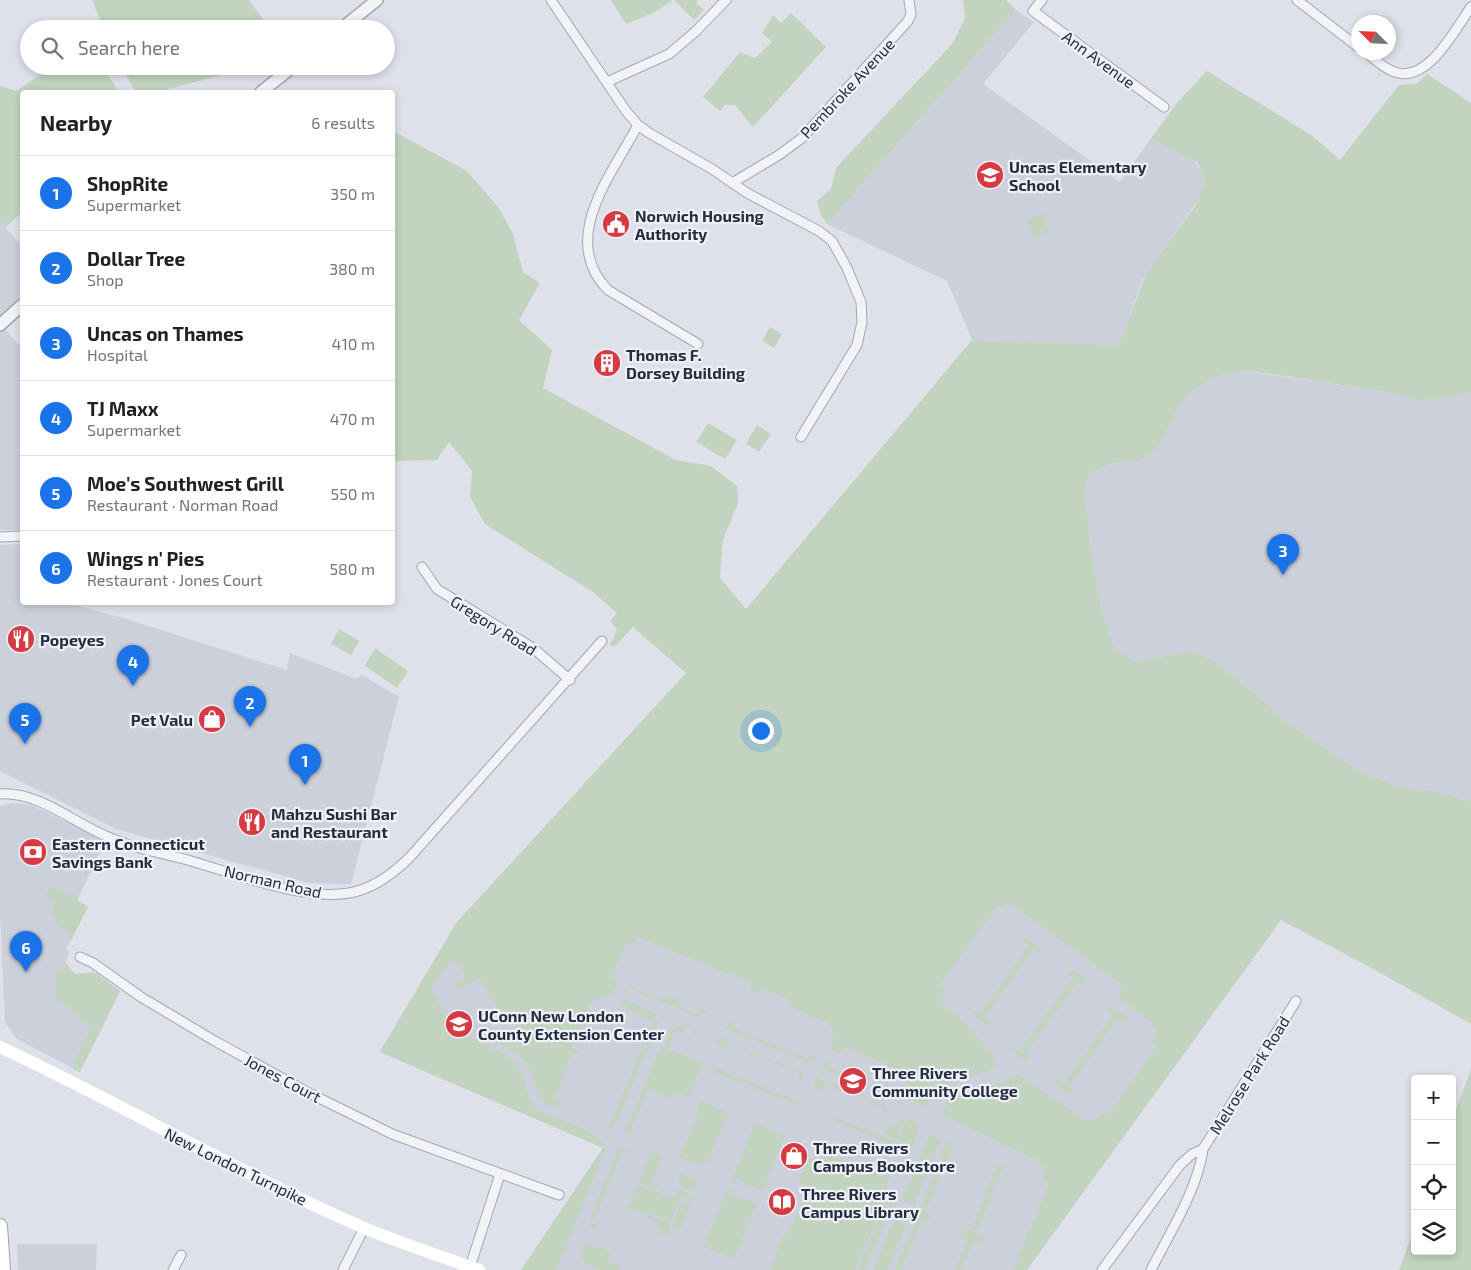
<!DOCTYPE html>
<meta charset="utf-8">
<style>
body{margin:0;font-family:"Exo 2",sans-serif;background:#f2f2f2;color:#202124}
.controls{position:absolute;right:15px;bottom:15px;display:grid;overflow:hidden;border-radius:5px;box-shadow:0 2px 8px #0003}
.controls button{width:45px;height:45px;display:grid;place-items:center;padding:0;border:0;border-bottom:1px solid #e0e0e0;background:#fff;color:#202124;font:25px sans-serif}
.compass{position:absolute;left:1351px;top:15px;width:45px;height:45px;border-radius:50%;background:#fff;box-shadow:0 2px 8px #0003;rotate:294deg}
.you{position:absolute;left:760px;top:730px;width:18px;height:18px;margin:-12px;border:4px solid #fff;border-radius:50%;background:#1a73e8;box-shadow:0 0 0 8px #1a73e833}
.badge{display:grid;place-items:center;width:32px;height:32px;border-radius:50%;background:#1a73e8;color:#fff;font-size:16px;font-weight:700}
.pin{position:absolute;translate:-50% -41px;filter:drop-shadow(0 1px 2px #0008)}
.pin::after{content:'';position:absolute;top:26px;width:18px;height:15px;background:inherit;clip-path:polygon(0 0,100% 0,50% 100%)}
.list{margin:0;padding:0;list-style:none}
h2{display:flex;justify-content:space-between;align-items:center;height:65px;margin:0;padding:0 20px;font-size:21px}
h2 small{font-size:16px;font-weight:400;color:#757577}
.list li{display:grid;grid-template-columns:32px 1fr auto;gap:15px;align-items:center;box-sizing:border-box;height:75px;padding:0 20px;border-top:1px solid #e0e0e0}
.list b{display:block;font-size:19px;white-space:nowrap}
.list p{margin:0;font-size:16px;white-space:nowrap;color:#757577}
.list em{font-size:16px;font-style:normal;color:#757577}
.icon{flex:none;width:28px;height:28px;fill:none;stroke:currentColor;stroke-width:2;stroke-linecap:round;stroke-linejoin:round}
.map{position:relative;flex:none;width:1471px;height:1270px;overflow:hidden}
.search{position:absolute;background:#fff;box-shadow:0 2px 8px #0003;left:20px;top:20px;width:375px;height:55px;display:flex;align-items:center;gap:12px;box-sizing:border-box;padding:0 18px;border-radius:28px;color:#757577;font-size:19px}
.panel{position:absolute;background:#fff;box-shadow:0 2px 8px #0003;left:20px;top:90px;width:375px;height:515px;border-radius:5px}
.map>svg:first-child{display:block}
</style>
<div class="map">
<svg width="1471" height="1270" viewBox="0 0 1471 1270">
<rect width="100%" height="100%" fill="#dee1e9"/>
<path fill="#ccd0db" d="M1016,10L1034,22L983,84L1120,182L1152,137L1159,143L1192,158L1203,172L1205,184L1198,200L1143,279L1119,345L972,340L947,281L827,224Z
M0,221L22,246V296L0,317Z
M5,329L22,349V530H0V333Z
M1245,371L1381,391L1419,400L1439,399L1471,392V801L1438,792L1402,788L1355,769L1285,720L1220,664L1197,653L1185,652L1137,662L1116,651L1102,612L1093,563L1085,498V485L1089,474L1112,463L1137,461L1149,456L1159,447L1180,404L1198,386L1220,375Z
M22,544V602L65,603L123,618L287,670L290,653L356,679L362,675L399,697L351,884L309,883L116,829L0,771V545Z
M12,803L32,805L105,842L77,900L88,907L66,949L69,951L66,962L73,973L80,975L97,973L120,991L80,1072L17,1039L5,1022L0,912V806Z
M985,889L1212,1014L1026,1270H521L603,1148L380,1052L445,942L624,940L635,935Z
M17,1244H97L96,1270H18Z"/>
<path fill="#c2d3bf" d="M92,0H249L264,20L258,29H104Z
M611,0H673L653,13L626,24Z
M674,0H699L696,3L704,10L694,20Z
M963,0H1006L1016,10L827,224L821,215L817,201L831,189L836,168L953,43L965,18Z
M791,13L826,47L753,127L735,105H725L720,111L703,97L740,52L755,58L772,42L762,33L773,15L781,23Z
M84,66C107,66 107,75 119,92H22V212L6,227L0,221V86L16,91L40,75Z
M121,66H231L225,74L157,92H136Z
M1207,71L1311,135L1340,160L1399,85L1416,84L1427,74L1471,103V392L1439,399L1419,400L1381,391L1257,372L1245,371L1220,375L1198,386L1180,404L1159,447L1149,456L1137,461L1112,463L1089,474L1085,485V498L1093,563L1102,612L1116,651L1137,662L1185,652L1197,653L1220,664L1285,720L1355,769L1402,788L1438,792L1471,801V1024L1377,971L1281,920L1027,1270H1013L1049,1184L1043,1180L1044,1168L1035,1159L947,1117L944,1110L948,1101L1019,1075L1084,1120C1093,1123 1099,1120 1103,1112L1108,1115L1157,1047L1153,1042L1157,1032L1152,1023L1120,999V991L1124,986L1009,903L1003,908L998,905L940,985L945,989L942,996V1004L969,1025L967,1026C978,1035 983,1046 994,1055L996,1065L989,1070L942,1087L925,1107L913,1101V1097H910V1086L900,1079L901,1071L848,1048L845,1047L840,1054L831,1050C834,1039 836,1032 828,1023L788,1006L791,1000L763,988L758,994L750,990L751,983L637,937L633,944L626,942L612,978L618,983L611,997L602,994L599,1000L592,998L572,1048L579,1051L580,1054H572L554,1098L560,1100V1103L557,1107C529,1101 540,1083 528,1065C518,1051 498,1044 484,1034L490,1027L493,1029L495,1027L510,1036L519,1021L496,1007L480,978L460,988L456,987L458,982L465,978C465,970 459,964 452,960L432,985C433,995 437,998 441,1006C461,1041 485,1040 513,1061C529,1074 522,1099 539,1111C556,1121 604,1129 605,1150L556,1270H521L603,1148L380,1052L456,923L686,673L633,627L614,647L610,645L617,629L610,621L617,613L593,592L485,524L470,497L472,471L449,442L437,460L393,461V131L467,171L498,207L513,234L523,272L540,283L519,320L552,350L543,388L676,460L711,466L737,486L738,503L723,540L720,578L746,609L972,340L1119,345L1146,274L1195,206L1205,184L1203,172L1197,162L1159,143L1152,137L1177,103Z
M1043,214L1049,233L1033,238L1027,219Z
M770,327L782,334L774,348L762,341Z
M708,423L737,440L725,459L696,442Z
M757,425L771,434L759,452L746,444Z
M339,629L359,641L351,655L331,644Z
M375,648L408,671L397,688L365,666Z
M52,888L79,897L77,901L88,907L70,942L67,930L58,925L52,912L54,902L47,897L45,892Z
M1026,937L1042,950L1039,953L1033,949L985,1017L989,1022L986,1025L971,1012L974,1010L980,1013L1029,946L1024,942Z
M67,965L75,974L94,972L120,991L80,1072L73,1069L80,1047L91,1028C81,1016 67,1009 56,998V973Z
M1071,969L1086,980V982L1083,985L1078,982L1025,1054L1029,1058L1026,1063L1011,1049L1014,1048L1019,1051L1073,978L1067,973Z
M632,979L631,987L665,1000L670,995L680,999L679,1006L698,1014L703,1008L708,1011V1014L694,1015L628,988Z
M623,999L653,1012L658,1022L655,1030L652,1028L655,1021L622,1007L620,1003Z
M1110,1007L1127,1017V1020L1124,1022L1118,1019L1069,1086L1074,1091L1069,1094L1057,1086L1055,1082L1058,1079L1064,1083L1113,1015L1108,1011Z
M731,1020L736,1023L735,1029L808,1059L812,1054L814,1056L810,1063L725,1028Z
M682,1025L694,1028L697,1034L696,1038L693,1036L695,1030L685,1026L682,1032L674,1030L670,1047L665,1044L669,1035L668,1032Z
M650,1029L654,1031L616,1124L612,1128L609,1127Z
M720,1038L804,1073L803,1080H799L800,1074L727,1043L722,1049L716,1043Z
M661,1046L703,1063L689,1097L678,1092L677,1095L672,1093L669,1099L655,1091L648,1090L630,1133L636,1137L625,1133Z
M827,1059L833,1063L831,1069L894,1095L900,1089L901,1093L892,1096L822,1068Z
M714,1067L796,1101L795,1104L713,1071Z
M1471,1069V1270H1399L1415,1226V1251H1452V1121Z
M817,1078L884,1106L887,1111L882,1114V1107L825,1084L821,1090L813,1086Z
M700,1101L728,1112L707,1164L702,1163L701,1166L680,1157L700,1110L697,1108Z
M823,1113L895,1141L893,1145L822,1115Z
M907,1119L914,1121L918,1129L913,1147L898,1141Z
M904,1120L896,1140L884,1134L887,1128Z
M755,1123L785,1136L762,1191L737,1179L734,1183L731,1182Z
M929,1135L941,1139L914,1205L902,1200Z
M947,1142L953,1145L926,1210L921,1207Z
M622,1146L629,1149L630,1152L623,1151L592,1223L598,1227L594,1231L590,1225L592,1214L619,1149Z
M651,1151L662,1155L651,1184L664,1190L663,1192L639,1182Z
M824,1152L884,1176L885,1175L890,1176L886,1185L888,1186L884,1194L886,1196L855,1270H770L783,1236L786,1237L791,1224L793,1225L806,1194L804,1193L806,1186L799,1183L809,1158L818,1159Z
M998,1163L1004,1165L977,1231L972,1229Z
M681,1173L698,1181L691,1191L680,1186V1184L677,1182Z
M638,1185L673,1199L678,1189L690,1194L678,1204L670,1219L628,1209Z
M728,1188L732,1190L731,1194L757,1203L734,1259L704,1247Z
M692,1195L694,1196L679,1231L672,1228L679,1208Z
M888,1197L894,1199L865,1270H858Z
M920,1210L932,1215L929,1222L922,1220L901,1270H895Z
M647,1216L670,1221L669,1236L660,1234L662,1226L654,1224L655,1220L647,1218Z
M896,1220L903,1222L905,1226L887,1270H873L891,1226Z
M964,1228L983,1236L979,1243L973,1242L961,1270H955L968,1239L961,1236Z
M587,1244L611,1251L608,1262L621,1265L619,1270H599L585,1263L581,1256L583,1246Z"/>
<g fill="none" stroke-linecap="round" stroke-linejoin="round">
<defs>
<path id="minor" d="M551,0L626,111L638,125L649,133L712,169L747,193L819,231L832,241L847,268L861,302L862,322L857,345L801,437
M1042,0L1033,11L1164,107
M1297,0L1358,47
M1366,52C1375,60 1386,70 1398,73C1429,81 1456,28 1471,7
M607,82L669,54L695,32L726,0
M638,125C612,174 558,239 608,290L698,344
M732,183L779,155L802,138L908,21L911,14L909,0
M0,537L22,536
M422,567L437,589L533,648L570,680
M0,794C37,791 71,821 104,835C131,848 162,853 191,861C236,874 304,901 349,893C373,889 393,874 410,857L602,641
M80,957L93,963L141,997L213,1040L311,1094L392,1134L559,1195
M470,1267L500,1174
M173,1270L181,1255
M343,1270L364,1228
M1102,1270L1180,1165L1192,1154L1203,1149L1296,1001
M1151,1270C1169,1234 1198,1189 1203,1149"/>
<path id="tertiary" d="M341,29L377,0
M261,92L294,66
M0,325L22,305"/>
<path id="primary" d="M0,1226L3,1270"/>
</defs>
<use href="#minor" stroke="#a3a7b3" stroke-width="11"/>
<use href="#tertiary" stroke="#a3a7b3" stroke-width="14"/>
<use href="#primary" stroke="#9da4b5" stroke-width="16"/>
<use href="#minor" stroke="#f1f3f7" stroke-width="9"/>
<use href="#tertiary" stroke="#f1f3f7" stroke-width="11"/>
<path stroke="#fff" stroke-width="12" d="M0,1047C122,1104 239,1173 362,1227C400,1243 440,1256 479,1270"/>
<use href="#primary" stroke="#fff" stroke-width="14"/>
</g>
<defs>
<symbol id="school-disc" viewBox="-11 -11 22 22"><circle r="9.5" fill="#d63b43" stroke="#eef1f6"/><path d="M0-5L7-2L0 1L-7-2ZM-4 1L0 2.5L4 1V4Q0 6-4 4Z" fill="#fff"/></symbol>
<symbol id="civic-disc" viewBox="-11 -11 22 22"><circle r="9.5" fill="#d63b43" stroke="#eef1f6"/><path d="M-.6-6.5H3V-4.5H.6V-3L4-1V1h2V6H-6V1h2V-1L-.6-3ZM-1.2 2.5V6h2.4V2.5Z" fill="#fff"/></symbol>
<symbol id="building-disc" viewBox="-11 -11 22 22"><circle r="9.5" fill="#d63b43" stroke="#eef1f6"/><path d="M-4-6H4V6H1V3H-1V6H-4ZM-2.5-4.3h1.7v1.8h-1.7ZM.8-4.3h1.7v1.8H.8ZM-2.5-1h1.7V.8h-1.7ZM.8-1h1.7V.8H.8Z" fill="#fff"/></symbol>
<symbol id="restaurant-disc" viewBox="-11 -11 22 22"><circle r="9.5" fill="#d63b43" stroke="#eef1f6"/><path d="M-5-6h1v4h1v-4h1v4h1v-4h1v5L-1.5 .5V6h-2V.5L-5-1ZM5-6V6H3V1.5H1.5Q1.5-4 5-6Z" fill="#fff"/></symbol>
<symbol id="shop-disc" viewBox="-11 -11 22 22"><circle r="9.5" fill="#d63b43" stroke="#eef1f6"/><path d="M-5-2.5h2.3a2.7 3.5 0 0 1 5.4 0H5L5.5 6h-11ZM-1.5-2.5h3a1.5 2.3 0 0 0-3 0Z" fill="#fff"/></symbol>
<symbol id="bank-disc" viewBox="-11 -11 22 22"><circle r="9.5" fill="#d63b43" stroke="#eef1f6"/><path d="M-6-4H6V4H-6ZM0-2.3a2.3 2.3 0 1 0 0 4.6a2.3 2.3 0 1 0 0-4.6Z" fill="#fff"/></symbol>
<symbol id="university-disc" viewBox="-11 -11 22 22"><circle r="9.5" fill="#d63b43" stroke="#eef1f6"/><path d="M0-5L7-2L0 1L-7-2ZM-4 1L0 2.5L4 1V4Q0 6-4 4Z" fill="#fff"/></symbol>
<symbol id="library-disc" viewBox="-11 -11 22 22"><circle r="9.5" fill="#d63b43" stroke="#eef1f6"/><path d="M-6-4Q-3-5.5-.7-3.5V5Q-3 3-6 4ZM6-4Q3-5.5 .7-3.5V5Q3 3 6 4Z" fill="#fff"/></symbol>
</defs>
<g fill-rule="evenodd">
<use href="#school-disc" x="974" y="159" width="32" height="32"/>
<use href="#civic-disc" x="600" y="208" width="32" height="32"/>
<use href="#building-disc" x="591" y="347" width="32" height="32"/>
<use href="#restaurant-disc" x="5" y="623" width="32" height="32"/>
<use href="#shop-disc" x="196" y="703" width="32" height="32"/>
<use href="#restaurant-disc" x="236" y="806" width="32" height="32"/>
<use href="#bank-disc" x="17" y="836" width="32" height="32"/>
<use href="#university-disc" x="443" y="1008" width="32" height="32"/>
<use href="#university-disc" x="837" y="1065" width="32" height="32"/>
<use href="#shop-disc" x="778" y="1140" width="32" height="32"/>
<use href="#library-disc" x="766" y="1186" width="32" height="32"/>
</g>
<g text-anchor="middle" dominant-baseline="central" stroke-width="4.5" stroke-linejoin="round" paint-order="stroke">
<g font-size="16" fill="#262d41" stroke="#eef1f6">
<text transform="translate(1099 59) rotate(36)">Ann Avenue</text>
<text transform="translate(847 88) rotate(-47)">Pembroke Avenue</text>
<text transform="translate(494 625) rotate(32)">Gregory Road</text>
<text transform="translate(273 881) rotate(13)">Norman Road</text>
<text transform="translate(1249 1075) rotate(-58)">Melrose Park Road</text>
<text transform="translate(283 1078) rotate(28)">Jones Court</text>
<text transform="translate(236 1166) rotate(26)">New London Turnpike</text>
</g>
<g font-size="16" font-weight="bold" fill="#262d41" stroke="#eef1f6" text-anchor="start">
<text x="1009" y="166">Uncas Elementary<tspan x="1009" dy="18">School</tspan></text>
<text x="635" y="215">Norwich Housing<tspan x="635" dy="18">Authority</tspan></text>
<text x="626" y="354">Thomas F.<tspan x="626" dy="18">Dorsey Building</tspan></text>
<text x="40" y="639">Popeyes</text>
<text x="193" y="719" text-anchor="end">Pet Valu</text>
<text x="271" y="813">Mahzu Sushi Bar<tspan x="271" dy="18">and Restaurant</tspan></text>
<text x="52" y="843">Eastern Connecticut<tspan x="52" dy="18">Savings Bank</tspan></text>
<text x="478" y="1015">UConn New London<tspan x="478" dy="18">County Extension Center</tspan></text>
<text x="872" y="1072">Three Rivers<tspan x="872" dy="18">Community College</tspan></text>
<text x="813" y="1147">Three Rivers<tspan x="813" dy="18">Campus Bookstore</tspan></text>
<text x="801" y="1193">Three Rivers<tspan x="801" dy="18">Campus Library</tspan></text>
</g>
</g>
</svg>
<div class="controls">
<button>+</button>
<button>−</button>
<button><svg class="icon" aria-label="locate" viewBox="0 0 24 24"><circle cx="12" cy="12" r="6"/><path d="M12 2v4M12 18v4M2 12h4M18 12h4"/></svg></button>
<button><svg class="icon" aria-label="layers" viewBox="0 0 24 24"><path d="M12 4l9 5-9 5-9-5zM3 14l9 5 9-5"/></svg></button>
</div>
<svg class="compass" viewBox="-18 -18 36 36"><path d="M0-13l5 13h-10z" fill="#e53935"/><path d="M0 13l5-13h-10z" fill="#757577"/></svg>
<div class="you"></div>
<div class="pin badge" style="left:305px;top:785px">1</div>
<div class="pin badge" style="left:250px;top:727px">2</div>
<div class="pin badge" style="left:1283px;top:575px">3</div>
<div class="pin badge" style="left:133px;top:686px">4</div>
<div class="pin badge" style="left:25px;top:744px">5</div>
<div class="pin badge" style="left:26px;top:972px">6</div>
<div class="search"><svg class="icon" aria-label="search" viewBox="0 0 24 24"><circle cx="10" cy="10" r="6"/><path d="M15 15l6 6"/></svg>Search here</div>
<section class="panel">
<h2>Nearby<small>6 results</small></h2>
<ul class="list">
<li><span class="badge">1</span><div><b>ShopRite</b><p>Supermarket</p></div><em>350 m</em></li>
<li><span class="badge">2</span><div><b>Dollar Tree</b><p>Shop</p></div><em>380 m</em></li>
<li><span class="badge">3</span><div><b>Uncas on Thames</b><p>Hospital</p></div><em>410 m</em></li>
<li><span class="badge">4</span><div><b>TJ Maxx</b><p>Supermarket</p></div><em>470 m</em></li>
<li><span class="badge">5</span><div><b>Moe's Southwest Grill</b><p>Restaurant · Norman Road</p></div><em>550 m</em></li>
<li><span class="badge">6</span><div><b>Wings n' Pies</b><p>Restaurant · Jones Court</p></div><em>580 m</em></li>
</ul>
</section>
</div>
